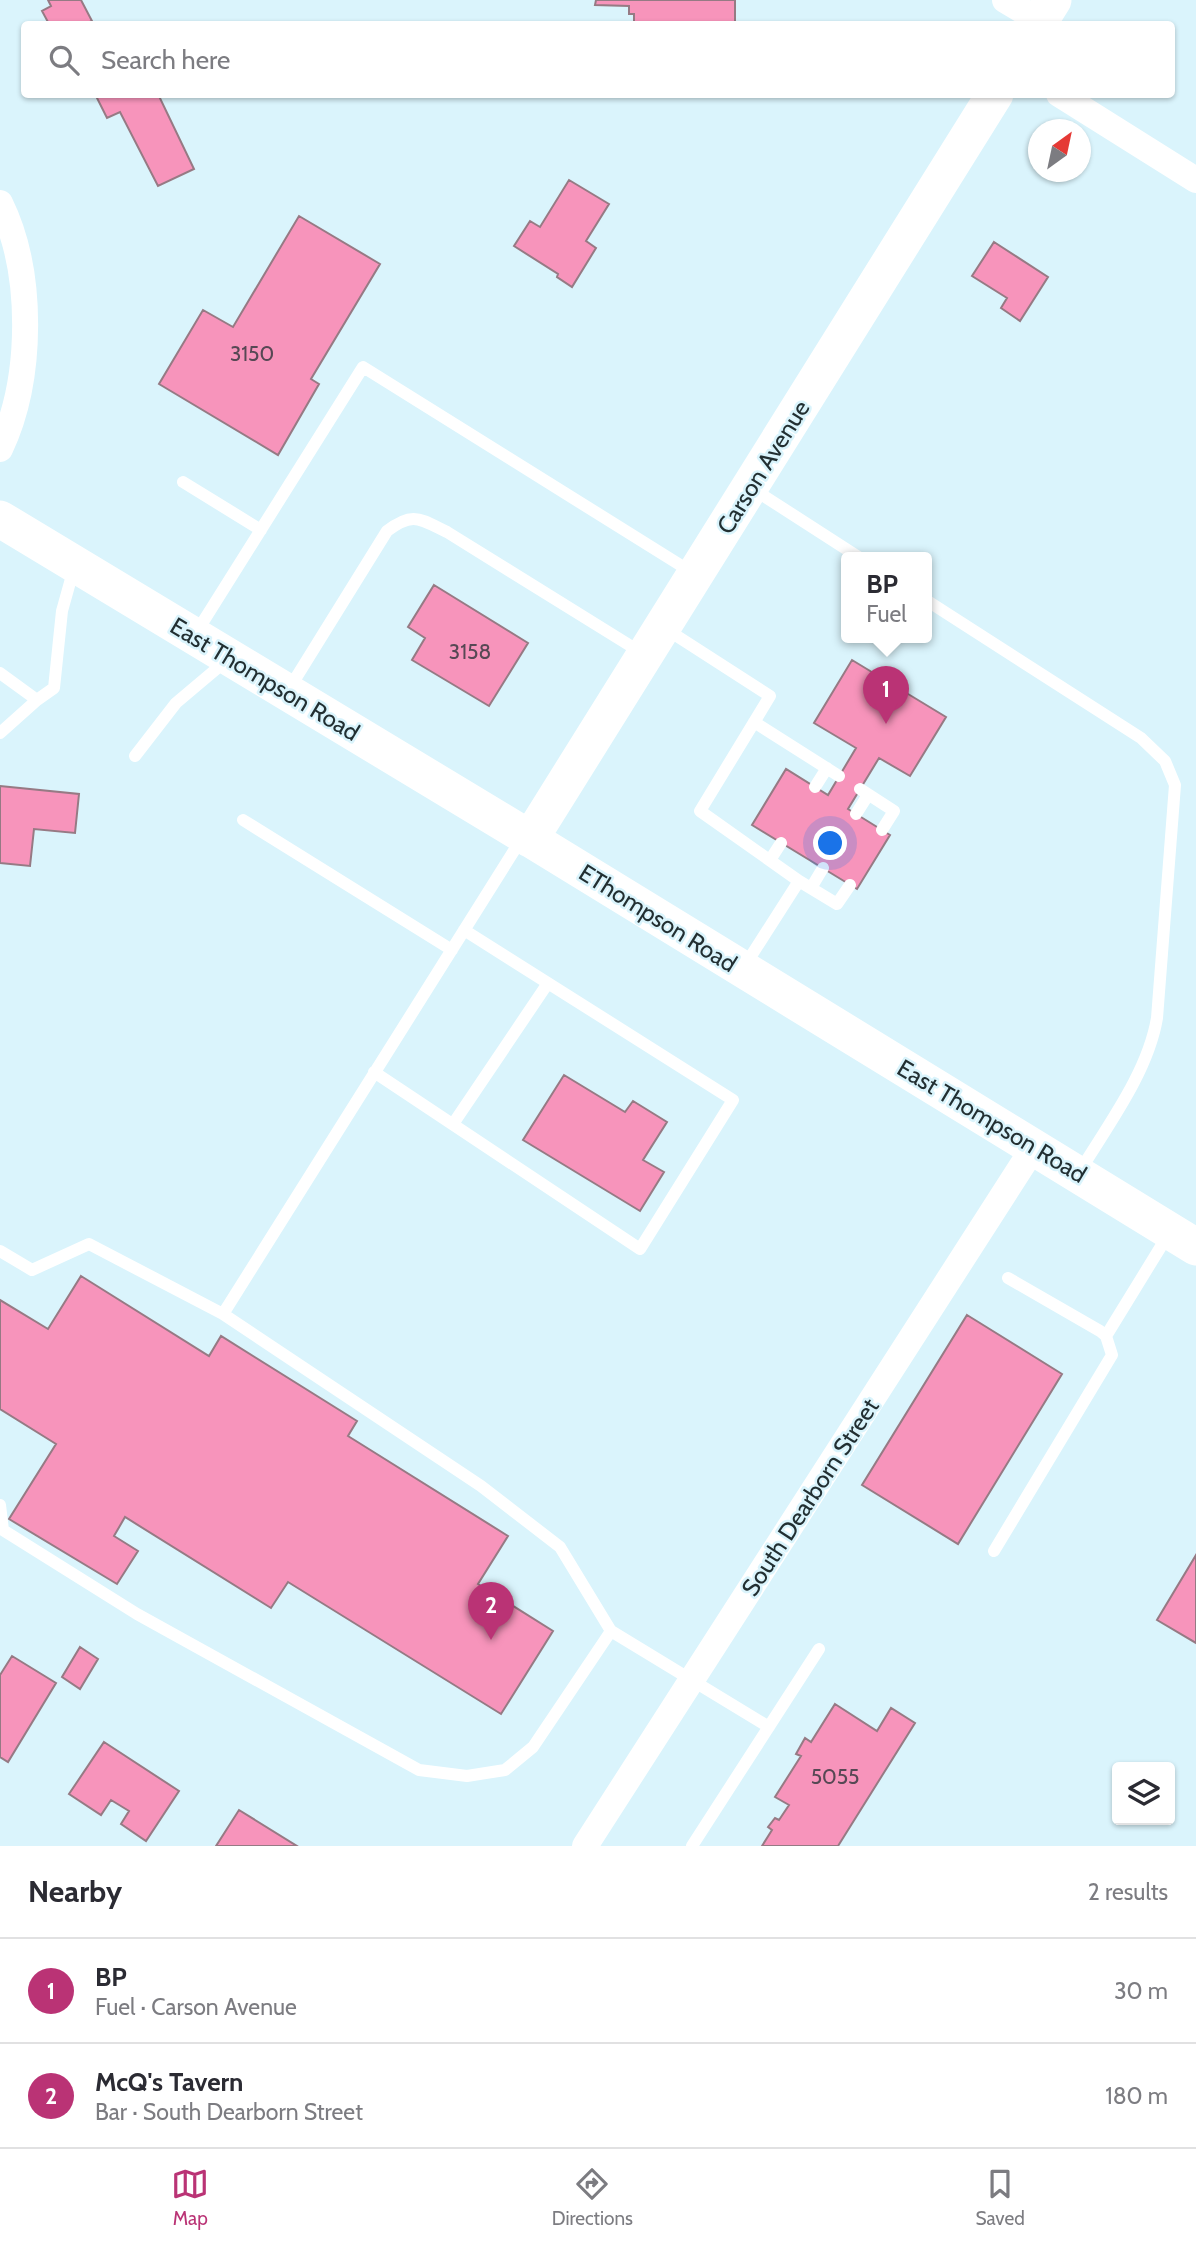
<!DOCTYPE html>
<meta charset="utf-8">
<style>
body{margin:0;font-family:Cabin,sans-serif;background:#f2f2f3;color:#2b2b33}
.controls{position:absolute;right:21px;bottom:21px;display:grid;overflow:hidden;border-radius:7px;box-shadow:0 2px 5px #0004}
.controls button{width:63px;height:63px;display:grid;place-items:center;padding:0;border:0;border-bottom:2px solid #e1e1e2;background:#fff;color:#2b2b33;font:35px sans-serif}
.compass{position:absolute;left:1028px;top:119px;width:63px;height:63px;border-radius:50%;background:#fff;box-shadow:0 2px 5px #0004;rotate:33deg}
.you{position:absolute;left:831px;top:844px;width:24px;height:24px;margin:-18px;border:5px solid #fff;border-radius:50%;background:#1a73e8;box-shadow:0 0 0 10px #1a73e833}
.badge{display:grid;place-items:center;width:46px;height:46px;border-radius:50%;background:#ba3375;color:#fff;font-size:23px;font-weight:700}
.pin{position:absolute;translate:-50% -58px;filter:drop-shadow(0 2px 4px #0008)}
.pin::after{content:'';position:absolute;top:37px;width:24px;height:21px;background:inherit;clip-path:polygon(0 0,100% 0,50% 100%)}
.popup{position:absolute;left:841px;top:552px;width:91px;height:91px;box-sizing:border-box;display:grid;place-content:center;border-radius:7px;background:#fff;filter:drop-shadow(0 2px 5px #0005);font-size:23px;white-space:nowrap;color:#7c7c81}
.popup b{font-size:26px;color:#2b2b33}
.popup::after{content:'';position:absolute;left:50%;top:100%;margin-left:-14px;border:14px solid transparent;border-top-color:#fff}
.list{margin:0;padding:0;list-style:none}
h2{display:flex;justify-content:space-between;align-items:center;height:91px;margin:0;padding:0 28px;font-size:30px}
h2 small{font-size:23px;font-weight:400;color:#7c7c81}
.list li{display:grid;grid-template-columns:46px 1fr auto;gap:21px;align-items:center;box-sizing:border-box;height:105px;padding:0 28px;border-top:2px solid #e1e1e2}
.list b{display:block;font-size:26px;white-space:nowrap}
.list p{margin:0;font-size:23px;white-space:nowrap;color:#7c7c81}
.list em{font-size:23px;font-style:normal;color:#7c7c81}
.icon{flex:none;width:38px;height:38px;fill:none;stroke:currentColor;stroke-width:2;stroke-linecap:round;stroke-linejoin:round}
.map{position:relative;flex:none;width:1196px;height:1846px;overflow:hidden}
.search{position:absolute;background:#fff;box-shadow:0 2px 5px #0004;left:21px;right:21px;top:21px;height:77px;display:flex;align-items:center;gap:18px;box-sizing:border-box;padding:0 24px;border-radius:7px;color:#7c7c81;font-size:26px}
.sheet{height:301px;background:#fff}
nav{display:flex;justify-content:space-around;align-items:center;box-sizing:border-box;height:98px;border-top:2px solid #e1e1e2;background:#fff;font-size:19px;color:#7c7c81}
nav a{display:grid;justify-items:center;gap:4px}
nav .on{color:#ba3375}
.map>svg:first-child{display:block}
</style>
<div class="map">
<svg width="1196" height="1846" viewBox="0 0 1196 1846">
<rect width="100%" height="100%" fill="#daf4fc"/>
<path fill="#f794bb" stroke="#967a84" stroke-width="2" d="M48,0H81L92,21L85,24H49L42,11L51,6Z
M596,0H735V24H634V14H629V6L595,5Z
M95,94H158L194,169L158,186L120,112L107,118Z
M569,180L609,204L586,241L596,248L572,287L557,277L558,274L514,246L530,221L540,227Z
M299,216L380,264L311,379L319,384L278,455L159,384L203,310L233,327Z
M994,242L1048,277L1020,321L1001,308L1007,298L972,276Z
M434,585L528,643L489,706L412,660L425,638L408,627Z
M852,660L946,717L910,776L879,758L848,809L890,835L857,889L752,825L786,769L828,795L856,748L814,723Z
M0,786L79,794L75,833L34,829L30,866L0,863Z
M564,1075L625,1112L633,1101L667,1122L643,1160L664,1172L640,1211L523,1140Z
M81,1276L209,1356L221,1336L357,1421L348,1436L508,1536L478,1584L553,1631L501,1714L288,1582L271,1608L125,1517L114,1536L138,1551L117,1584L9,1519L56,1444L0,1409V1300L48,1329Z
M967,1315L1062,1374L958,1544L862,1485Z
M1196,1555V1643L1157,1620Z
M80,1647L98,1659L80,1689L62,1677Z
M12,1656L56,1683L8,1762L0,1757V1675Z
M835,1704L877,1731L891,1708L915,1723L838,1846H762L772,1830L768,1827L775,1818L779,1820L789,1805L775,1797L801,1756L796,1754L805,1738L811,1742Z
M104,1742L179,1791L146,1841L121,1824L129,1811L111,1800L101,1815L69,1794Z
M239,1810L297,1846H216Z"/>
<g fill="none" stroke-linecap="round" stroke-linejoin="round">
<path stroke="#fff" stroke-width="12" d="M183,482L261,530
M753,489L860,558
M926,600L1141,738L1165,761L1175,785L1157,1018C1148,1072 1108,1125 1080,1171
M666,629L770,696L700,811L799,881L744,967
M196,633L363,367L693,573
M0,673L37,700L54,688L62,611L74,568
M289,689L387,531C413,511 420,519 447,532L642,653
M754,722L839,776
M0,733L37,700
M135,756L176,703L227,660
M815,787L827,768
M860,789L894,811L882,830
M856,814L868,795
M243,820L452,950
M770,860L781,843
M799,881L837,904L850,885
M811,888L823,868
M374,1072L640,1249L733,1100L464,930
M453,1124L548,983
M0,1251L32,1270L89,1244L223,1314L481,1486L560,1547L611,1631L769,1727
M223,1314L522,838
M1106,1336L1168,1235
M0,1505L3,1530L137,1614L419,1770L467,1776L505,1770L533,1747L611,1631
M994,1551L1112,1355L1106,1336L1100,1331L1008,1278
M692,1846L819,1649"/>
<path stroke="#fff" stroke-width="26" d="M1005,0L1040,21
M1059,94L1196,180
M0,203C34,272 33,379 0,449
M585,1846L1034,1147"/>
<path stroke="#fff" stroke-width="37" d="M1038,24L1053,0
M0,519L524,835L1196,1247
M530,839L995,94"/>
</g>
<g text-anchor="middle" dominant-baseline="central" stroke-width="5" stroke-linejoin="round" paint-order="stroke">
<g font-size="21" fill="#574854">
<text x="252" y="353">3150</text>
<text x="470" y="651">3158</text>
<text x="835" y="1776">5055</text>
</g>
<g font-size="24" fill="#222f32" stroke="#daf4fc">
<text transform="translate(763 467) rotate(-58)">Carson Avenue</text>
<text transform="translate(265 679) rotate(31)">East Thompson Road</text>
<text transform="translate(658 918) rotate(32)">EThompson Road</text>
<text transform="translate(992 1121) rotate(31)">East Thompson Road</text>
<text transform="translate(810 1497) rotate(-57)">South Dearborn Street</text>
</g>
</g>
</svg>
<div class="controls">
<button><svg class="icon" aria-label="layers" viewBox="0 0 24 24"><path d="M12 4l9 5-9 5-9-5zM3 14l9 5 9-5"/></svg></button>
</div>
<svg class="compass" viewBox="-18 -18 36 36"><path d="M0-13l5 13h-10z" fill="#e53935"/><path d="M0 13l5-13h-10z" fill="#7c7c81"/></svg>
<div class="you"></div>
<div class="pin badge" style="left:886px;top:724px">1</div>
<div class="popup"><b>BP</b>Fuel</div>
<div class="pin badge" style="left:491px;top:1640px">2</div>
<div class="search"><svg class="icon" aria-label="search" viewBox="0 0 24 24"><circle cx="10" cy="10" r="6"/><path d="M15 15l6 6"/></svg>Search here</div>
</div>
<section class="sheet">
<h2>Nearby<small>2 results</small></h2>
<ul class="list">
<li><span class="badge">1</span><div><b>BP</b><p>Fuel · Carson Avenue</p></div><em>30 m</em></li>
<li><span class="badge">2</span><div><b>McQ's Tavern</b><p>Bar · South Dearborn Street</p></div><em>180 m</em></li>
</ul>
</section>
<nav>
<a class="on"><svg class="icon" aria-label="map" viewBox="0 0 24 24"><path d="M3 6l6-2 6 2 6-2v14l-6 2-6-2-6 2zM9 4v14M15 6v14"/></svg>Map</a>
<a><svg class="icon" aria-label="directions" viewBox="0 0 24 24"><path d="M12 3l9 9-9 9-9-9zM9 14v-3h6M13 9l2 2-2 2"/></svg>Directions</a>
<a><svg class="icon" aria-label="saved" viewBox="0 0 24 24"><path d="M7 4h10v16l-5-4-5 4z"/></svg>Saved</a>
</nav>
